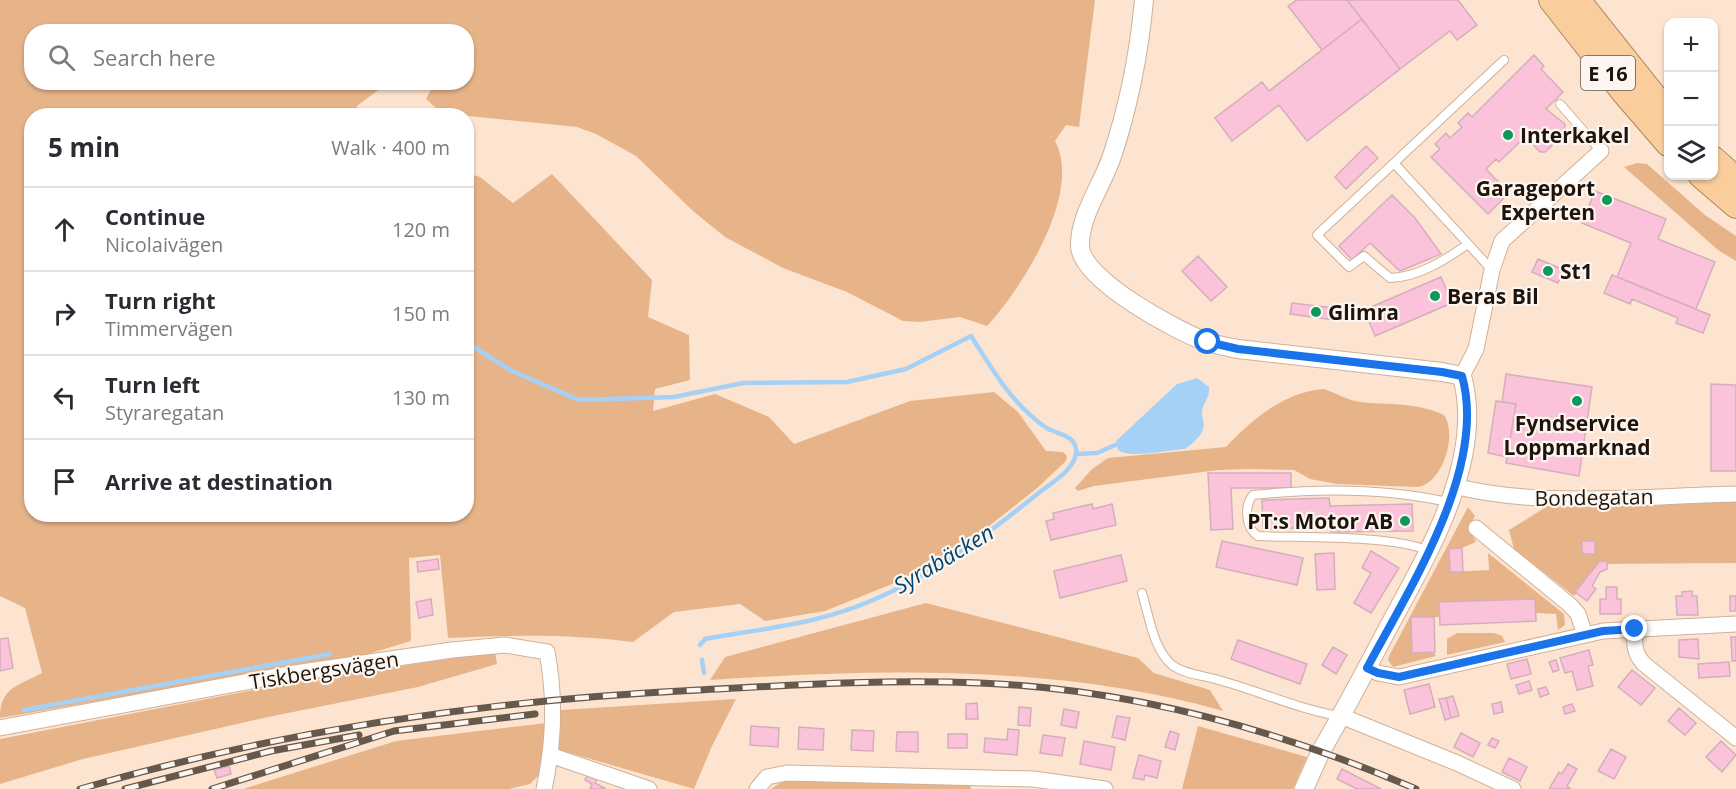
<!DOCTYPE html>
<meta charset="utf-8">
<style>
body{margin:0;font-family:"Open Sans",sans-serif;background:#f7f7f7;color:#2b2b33}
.controls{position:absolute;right:18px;top:18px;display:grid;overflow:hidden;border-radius:12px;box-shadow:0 2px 4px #0004}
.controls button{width:54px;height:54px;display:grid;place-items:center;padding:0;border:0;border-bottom:2px solid #e1e1e2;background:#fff;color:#2b2b33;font:30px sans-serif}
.stop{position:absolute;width:18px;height:18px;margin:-14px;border:4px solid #1a73e8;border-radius:50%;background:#fff}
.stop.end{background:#1a73e8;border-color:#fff;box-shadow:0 2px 6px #0008}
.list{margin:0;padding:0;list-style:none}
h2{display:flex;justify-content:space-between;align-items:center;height:78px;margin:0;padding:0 24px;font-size:26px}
h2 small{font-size:20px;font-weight:400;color:#7c7c81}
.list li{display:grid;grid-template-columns:39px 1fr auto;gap:18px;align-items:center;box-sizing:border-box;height:84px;padding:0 24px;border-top:2px solid #e1e1e2}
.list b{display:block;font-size:22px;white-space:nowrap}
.list p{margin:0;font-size:20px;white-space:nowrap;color:#7c7c81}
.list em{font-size:20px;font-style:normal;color:#7c7c81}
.icon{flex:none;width:33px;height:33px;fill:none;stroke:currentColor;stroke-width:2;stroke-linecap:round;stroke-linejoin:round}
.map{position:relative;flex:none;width:1736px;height:789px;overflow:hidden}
.search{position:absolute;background:#fff;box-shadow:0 2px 4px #0004;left:24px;top:24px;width:450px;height:66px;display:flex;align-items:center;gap:15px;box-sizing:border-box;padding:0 21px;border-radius:24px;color:#7c7c81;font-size:22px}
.panel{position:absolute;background:#fff;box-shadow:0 2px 4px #0004;left:24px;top:108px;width:450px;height:414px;border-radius:24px}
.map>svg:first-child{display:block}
</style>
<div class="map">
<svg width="1736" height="789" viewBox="0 0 1736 789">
<rect width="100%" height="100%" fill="#fde4d0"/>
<path fill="#e7b489" d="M0,0H1095L1079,127L1066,125L1055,141C1083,193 1022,288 987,326L960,317L919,322L903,321L847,292L783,268L725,237L693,211L636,156L596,134L577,127L459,115L437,109L426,99L433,85L413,83L466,82V32H32V82L388,83L357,106V115L32,116V514H466L467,173L480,177L513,203L552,174L652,280L648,317L689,335L690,380L655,389L653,411L715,394L769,417L794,444L910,401L994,392L1018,412L1046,451L1063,452L1067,456L1066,461L1036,489L965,545L897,582L825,611L765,621L740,604L674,612L633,642C571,634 510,635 448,638L440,555L409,558L411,641L368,654L0,718C0,687 18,686 42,673L25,608L0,596Z
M1637,163L1647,164L1705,215L1736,236V261L1718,250L1624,167Z
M1324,389C1336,393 1347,400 1360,402C1389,405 1416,402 1444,415C1458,435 1442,485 1417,487L1337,484L1310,479L1294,470L1250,469L1218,470L1094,486L1078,491L1075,488L1092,469L1108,458L1226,447C1252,419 1284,392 1324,389Z
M1736,500V563L1599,564L1574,596L1514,549L1509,530L1554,502Z
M1468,507L1475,516L1469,528L1476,542L1462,548L1449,549L1450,572L1489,570L1488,553L1564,614L1565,625L1558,630L1556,614L1536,613L1535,599L1439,602V617H1412L1436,656L1393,667L1388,660L1389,656Z
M926,603L1138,658L1154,673L1210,690L1223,711C1055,664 882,669 710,680L725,657Z
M1457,633H1494L1502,636L1505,642L1447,655V639Z
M495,652L497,664L418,687L273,716L83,759L0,784V739L289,683Z
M736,699L712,746L694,789L563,751L530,784L509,789H243L396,741L546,723L545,711Z
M1198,726L1307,757L1293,789H1182Z
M783,781L970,785L971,789H771Z"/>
<path fill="#a5d1f7" d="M1197,378L1209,387C1210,397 1204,402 1202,411C1201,416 1204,420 1204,426C1203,435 1192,444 1185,449C1169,450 1129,459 1118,450L1116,441L1177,384Z"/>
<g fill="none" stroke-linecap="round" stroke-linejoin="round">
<path stroke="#a5d1f7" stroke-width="4.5" d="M466,342L512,371L579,400L674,397L743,383L847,382L906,369L971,336C993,370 1011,403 1045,427C1055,434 1074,434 1076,449C1079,468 1048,485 1036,495C971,548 899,599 816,619C780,628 742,632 705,639L700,645
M1076,454L1097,453L1115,445
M702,660L704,673
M24,710L330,654"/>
</g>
<path fill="#fbc3da" stroke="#d4aebd" stroke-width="1.5" d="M1297,0H1347L1362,19L1322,50L1288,6Z
M1347,0H1458L1477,25L1457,40L1450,31L1400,69Z
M1362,19L1400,69L1307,141L1279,105L1232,141L1215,118L1262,82L1269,91Z
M1534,55L1544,66L1541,69L1563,92L1546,109L1565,124L1564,134L1545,152H1540L1527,138L1523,139L1499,162L1496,159L1486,169L1509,193L1488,214L1431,157L1440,149L1435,144L1446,133L1450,138L1462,127L1458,123L1468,113L1472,117Z
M1366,146L1378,158L1346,189L1335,177Z
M1595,191L1666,219L1658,239L1715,262L1696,309L1617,277L1631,243L1582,223Z
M1392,195L1415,218L1441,254L1400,271L1370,243L1352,260L1339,246Z
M1198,256L1227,287L1211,301L1182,271Z
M1538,259L1564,270L1558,283L1532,272Z
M1612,275L1710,315L1703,333L1676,323L1678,318L1632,299L1630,304L1604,293Z
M1441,277L1452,303L1375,336L1364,310Z
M1292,303L1342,309L1341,321L1290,314Z
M1506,374L1592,387L1579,476L1506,463L1516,404L1502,402Z
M1711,384L1736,385V471H1711Z
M1496,401L1516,404L1507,457L1488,453Z
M1208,473H1291V488H1231L1233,529L1211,530Z
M1329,498L1330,506L1412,504L1413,531L1331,532L1330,527L1263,529L1262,500Z
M1092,504L1093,509L1112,504L1116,525L1051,540L1046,521L1054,519L1053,513Z
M1222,541L1303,558L1297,585L1216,567Z
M1582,541H1595V554H1582Z
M1462,548L1463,572H1450L1449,549Z
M1371,551L1399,568L1371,613L1354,603L1371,573L1362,568Z
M1334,553L1335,589L1317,590L1315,554Z
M1121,555L1127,581L1060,598L1054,571Z
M438,559L439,569L418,572L417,562Z
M1607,561V569L1600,572L1592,586L1596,589L1587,601L1575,592L1599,562Z
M1606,587H1617V599H1621V614H1600V599H1606Z
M1692,591V596H1697L1698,615H1677L1676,596H1682V592Z
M1730,596H1736V611H1730Z
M431,599L433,615L419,618L416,602Z
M1535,599L1536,621L1440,625L1439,602Z
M1411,617H1434L1435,652L1412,653Z
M1731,637H1736V661H1732Z
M8,638L13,668L0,671V639Z
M1698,639L1699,659L1679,657V640Z
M1238,640L1307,664L1300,684L1231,659Z
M1333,647L1347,655L1336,674L1322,665Z
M1589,650L1593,665L1588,666L1593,686L1577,690L1572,671L1565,673L1560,658Z
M1527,659L1531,674L1511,679L1507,664Z
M1556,660L1559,670L1553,672L1549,662Z
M1729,662L1730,676L1699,678L1698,664Z
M1632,670L1655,688L1641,705L1618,687Z
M1529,681L1532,690L1519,694L1516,685Z
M1429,684L1435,707L1410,714L1404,690Z
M1546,687L1549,694L1540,697L1538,689Z
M1453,696L1459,716L1451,718L1446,698Z
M1446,698L1451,718L1445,720L1439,699Z
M1501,702L1503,712L1494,714L1492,704Z
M977,703L978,719H966V704Z
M1572,704L1575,711L1565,714L1563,707Z
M1019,707L1031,708L1030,726L1018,725Z
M1679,708L1696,723L1685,735L1668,721Z
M1064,709L1079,712L1076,728L1061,725Z
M1117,716L1130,718L1125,740L1112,737Z
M751,726L779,728L778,747L750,745Z
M799,727L824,729L823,750L798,749Z
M1008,729L1019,730L1017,755L984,752L985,738L1007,740Z
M852,730L874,731L873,751L851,750Z
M1170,731L1179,734L1175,750L1165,747Z
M897,732H918V752L896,751Z
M1461,733L1480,743L1473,757L1454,747Z
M948,734H967V748H948Z
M1043,735L1065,738L1062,756L1040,753Z
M1492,738L1499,741L1495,748L1488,745Z
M1084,741L1115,747L1111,770L1080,764Z
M1721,741L1736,755L1722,772L1706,757Z
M1611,749L1626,757L1614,779L1598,771Z
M1139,755L1161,761L1157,778L1145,775L1144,780L1133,778Z
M1509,758L1527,767L1520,781L1502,772Z
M1568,764L1577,769L1567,786L1571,789H1549L1559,772L1562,774Z
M229,766L231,774L217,778L214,770Z
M1342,769L1381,789H1357L1337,779Z
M590,770L599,774L595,783L606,789H590L592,784L585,780Z"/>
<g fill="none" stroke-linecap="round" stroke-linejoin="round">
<defs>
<path id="service" d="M1560,104L1601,151
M1394,163L1492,270
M1468,244C1445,260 1419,277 1390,278L1364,256L1349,267L1317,235L1504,60
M1427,550C1388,535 1303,538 1258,536C1245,528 1244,506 1253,495C1318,488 1385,488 1448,502
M1142,593C1149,615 1153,649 1172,665C1184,674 1201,675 1215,679C1257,690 1297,709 1339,716"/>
<path id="minor" d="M1462,376L1476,349L1492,270L1502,241L1601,151
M1454,486C1540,508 1647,496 1736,494
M1476,528L1570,605L1578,614L1585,635
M1635,629C1634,644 1634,653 1644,664L1736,738
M1367,667L1378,673L1399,677L1603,631L1736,624
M1341,716L1457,763L1513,789
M0,728L288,674L452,650L505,645L547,652C556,699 554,743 544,789
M550,755L649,789
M757,789L767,777L787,773L1033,779L1105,789"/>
<path id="tertiary" d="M1144,0C1139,54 1129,105 1112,156C1103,184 1079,216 1080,246C1081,280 1177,331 1207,342C1217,345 1228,347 1238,349L1442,372L1462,376C1485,460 1427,555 1389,626C1367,668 1345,710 1321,751L1304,789"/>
<path id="trunk" d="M1551,0L1624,93L1668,144
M1578,0L1668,113
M1714,159L1736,179
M1701,176L1736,206"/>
</defs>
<use href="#service" stroke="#cfb198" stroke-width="10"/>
<use href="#minor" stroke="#cfb198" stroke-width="17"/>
<use href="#tertiary" stroke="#cfb198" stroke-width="20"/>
<use href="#trunk" stroke="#ac8459" stroke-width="26"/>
<use href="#service" stroke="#fff" stroke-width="8"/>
<use href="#minor" stroke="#fff" stroke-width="15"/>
<use href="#tertiary" stroke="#fff" stroke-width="18"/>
<use href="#trunk" stroke="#face9c" stroke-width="24"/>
<defs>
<path id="rail" d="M80,789C282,730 489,700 699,690C793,685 886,679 980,683C1130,689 1279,730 1416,789
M125,789L271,751L359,735
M212,789L394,731L535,714"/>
</defs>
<use href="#rail" stroke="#67584c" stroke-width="7"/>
<use href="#rail" stroke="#fcf5f0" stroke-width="4.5" stroke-dasharray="14" stroke-linecap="butt"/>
</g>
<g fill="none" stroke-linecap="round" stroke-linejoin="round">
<path stroke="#1a73e8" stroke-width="8" d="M1208,342L1238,349L1442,372L1462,376C1488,468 1409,589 1367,668L1378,673L1399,677L1603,631L1635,629"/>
</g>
<g fill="#0c9859" stroke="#fcf5f0" stroke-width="2">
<circle cx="1508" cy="135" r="6"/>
<circle cx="1607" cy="200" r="6"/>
<circle cx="1548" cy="271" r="6"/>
<circle cx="1435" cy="296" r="6"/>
<circle cx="1316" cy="312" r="6"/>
<circle cx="1577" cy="401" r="6"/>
<circle cx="1405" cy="521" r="6"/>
</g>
<g text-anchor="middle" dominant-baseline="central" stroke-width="4.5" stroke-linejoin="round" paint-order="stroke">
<rect fill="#fcf5f0" stroke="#615850" stroke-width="1.5" x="1581" y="56" width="54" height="34" rx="4.5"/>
<g font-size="20" font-weight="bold" fill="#1e140b">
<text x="1608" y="73">E 16</text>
</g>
<g font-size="21" font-weight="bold" fill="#1e140b" stroke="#fcf5f0" text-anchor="start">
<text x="1520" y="135">Interkakel</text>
<text x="1595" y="188" text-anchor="end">Garageport<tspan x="1595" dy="24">Experten</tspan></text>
<text x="1560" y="271">St1</text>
<text x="1447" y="296">Beras Bil</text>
<text x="1328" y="312">Glimra</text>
<text x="1577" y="423" text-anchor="middle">Fyndservice<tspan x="1577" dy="24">Loppmarknad</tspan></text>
<text x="1393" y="521" text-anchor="end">PT:s Motor AB</text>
</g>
<g font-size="21" fill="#1e140b" stroke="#fcf5f0">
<text transform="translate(1594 497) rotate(-1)">Bondegatan</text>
<text transform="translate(324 670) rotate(-9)">Tiskbergsvägen</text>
</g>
<g font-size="22" font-style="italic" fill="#014570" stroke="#fcf5f0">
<text transform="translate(943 558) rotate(-31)">Syrabäcken</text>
</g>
</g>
</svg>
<div class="controls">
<button>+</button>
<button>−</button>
<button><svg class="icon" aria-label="layers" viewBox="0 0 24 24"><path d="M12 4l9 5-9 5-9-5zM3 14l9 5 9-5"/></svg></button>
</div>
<div class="stop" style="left:1208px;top:342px"></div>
<div class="stop end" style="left:1635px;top:629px"></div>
<div class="search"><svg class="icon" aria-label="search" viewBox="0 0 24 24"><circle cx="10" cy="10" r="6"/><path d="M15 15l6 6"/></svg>Search here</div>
<section class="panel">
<h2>5 min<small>Walk · 400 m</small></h2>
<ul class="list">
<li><svg class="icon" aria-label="ahead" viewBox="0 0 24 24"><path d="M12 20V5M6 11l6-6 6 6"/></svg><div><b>Continue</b><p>Nicolaivägen</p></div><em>120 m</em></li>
<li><svg class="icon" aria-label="right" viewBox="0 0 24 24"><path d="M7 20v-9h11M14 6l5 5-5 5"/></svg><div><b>Turn right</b><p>Timmervägen</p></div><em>150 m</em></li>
<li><svg class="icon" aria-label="left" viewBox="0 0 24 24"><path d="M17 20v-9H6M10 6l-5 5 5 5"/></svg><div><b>Turn left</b><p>Styraregatan</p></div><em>130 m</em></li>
<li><svg class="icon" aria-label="arrive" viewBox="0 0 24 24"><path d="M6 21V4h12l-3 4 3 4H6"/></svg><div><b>Arrive at destination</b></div></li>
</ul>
</section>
</div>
